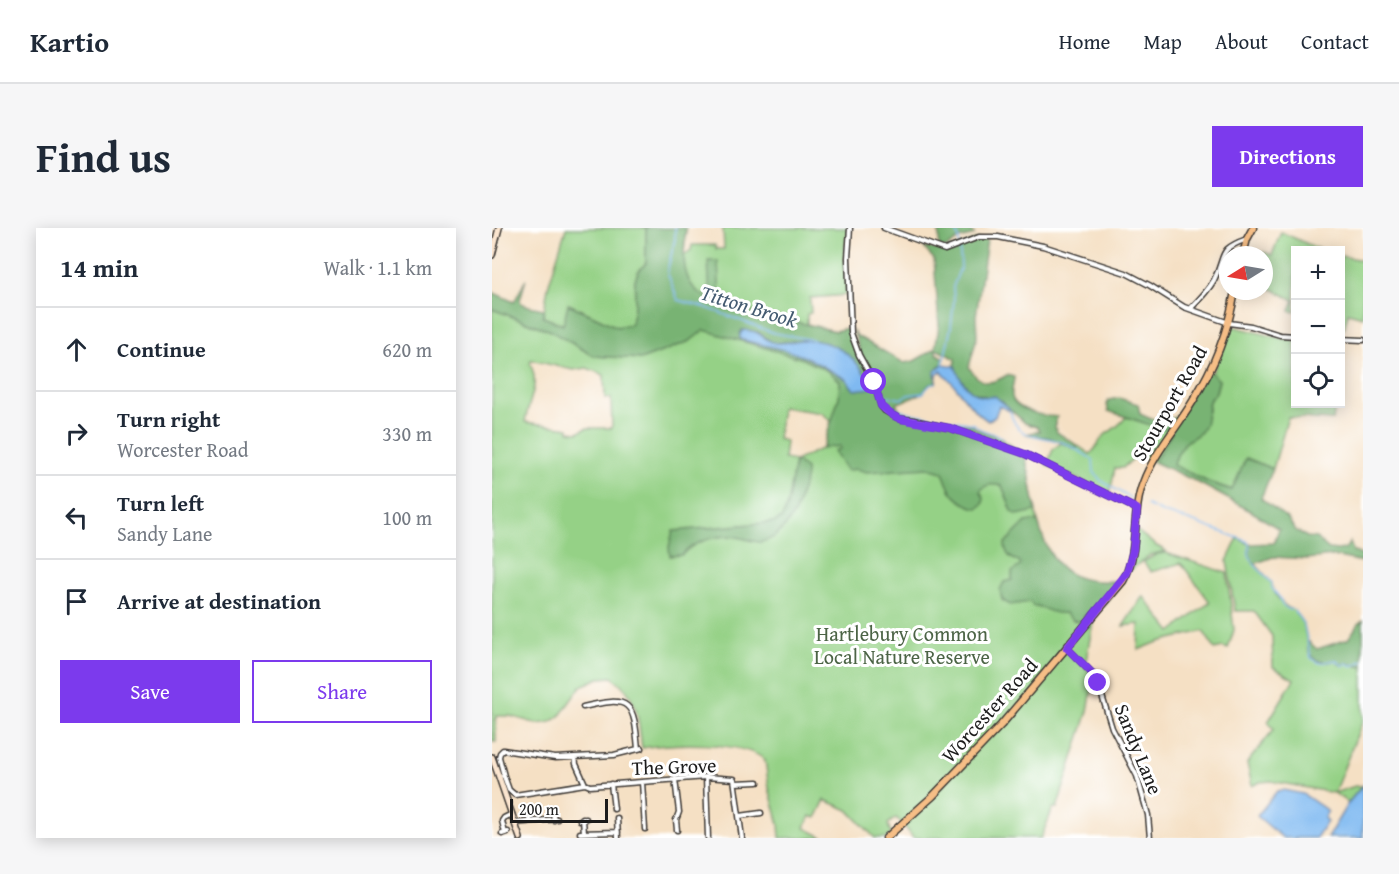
<!DOCTYPE html>
<meta charset="utf-8">
<style>
body{margin:0;font-family:"Gentium Book Plus",serif;background:#f6f6f7;color:#1f2937}
.controls{position:absolute;right:18px;top:18px;display:grid;overflow:hidden;border-radius:0px;box-shadow:0 3px 15px #0003}
.controls button{width:54px;height:54px;display:grid;place-items:center;padding:0;border:0;border-bottom:2px solid #e0e1e3;background:#fff;color:#1f2937;font:30px sans-serif}
.compass{position:absolute;left:727px;top:18px;width:54px;height:54px;border-radius:50%;background:#fff;box-shadow:0 3px 15px #0003;rotate:259deg}
.scale{position:absolute;left:18px;bottom:15px;width:98px;box-sizing:border-box;padding-left:6px;border:3px solid #1c1c1c;border-top:0;font-size:16px;line-height:21px;white-space:nowrap;color:#1c1c1c;-webkit-text-stroke:4px #fff;paint-order:stroke}
.stop{position:absolute;width:18px;height:18px;margin:-14px;border:4px solid #7c3aed;border-radius:50%;background:#fff}
.stop.end{background:#7c3aed;border-color:#fff;box-shadow:0 2px 6px #0008}
.list{margin:0;padding:0;list-style:none}
h2{display:flex;justify-content:space-between;align-items:center;height:78px;margin:0;padding:0 24px;font-size:26px}
h2 small{font-size:20px;font-weight:400;color:#747a83}
.list li{display:grid;grid-template-columns:39px 1fr auto;gap:18px;align-items:center;box-sizing:border-box;height:84px;padding:0 24px;border-top:2px solid #e0e1e3}
.list b{display:block;font-size:22px;white-space:nowrap}
.list p{margin:0;font-size:20px;white-space:nowrap;color:#747a83}
.list em{font-size:20px;font-style:normal;color:#747a83}
.actions{display:flex;gap:12px;padding:18px 24px}
.actions a{flex:1;padding:14px 0;border:2px solid #7c3aed;border-radius:0px;text-align:center;font-size:21px;color:#7c3aed}
.actions .main{background:#7c3aed;color:#fff}
.icon{flex:none;width:33px;height:33px;fill:none;stroke:currentColor;stroke-width:2;stroke-linecap:round;stroke-linejoin:round}
.map{position:relative;flex:none;width:871px;height:610px;overflow:hidden;border-radius:0px}
header{display:flex;align-items:center;gap:36px;box-sizing:border-box;height:84px;padding:0 30px;background:#fff;border-bottom:2px solid #e0e1e3}
header strong{font-size:28px}
nav{display:flex;gap:33px;margin-inline-start:auto;font-size:21px}
.intro{display:flex;align-items:center;justify-content:space-between;box-sizing:border-box;height:144px;padding:0 36px}
h1{margin:0;font-size:42px}
.button{padding:15px 27px;border-radius:0px;background:#7c3aed;color:#fff;font-size:21px;font-weight:700}
main{display:flex;gap:36px;padding:0 36px}
aside{flex:1;background:#fff;border-radius:0px;box-shadow:0 3px 15px #0003}
.map>svg:first-child{display:block}
</style>
<header>
<strong>Kartio</strong>
<nav><a>Home</a><a>Map</a><a>About</a><a>Contact</a></nav>
</header>
<div class="intro"><h1>Find us</h1><a class="button">Directions</a></div>
<main>
<aside>
<h2>14 min<small>Walk · 1.1 km</small></h2>
<ul class="list">
<li><svg class="icon" aria-label="ahead" viewBox="0 0 24 24"><path d="M12 20V5M6 11l6-6 6 6"/></svg><div><b>Continue</b></div><em>620 m</em></li>
<li><svg class="icon" aria-label="right" viewBox="0 0 24 24"><path d="M7 20v-9h11M14 6l5 5-5 5"/></svg><div><b>Turn right</b><p>Worcester Road</p></div><em>330 m</em></li>
<li><svg class="icon" aria-label="left" viewBox="0 0 24 24"><path d="M17 20v-9H6M10 6l-5 5 5 5"/></svg><div><b>Turn left</b><p>Sandy Lane</p></div><em>100 m</em></li>
<li><svg class="icon" aria-label="arrive" viewBox="0 0 24 24"><path d="M6 21V4h12l-3 4 3 4H6"/></svg><div><b>Arrive at destination</b></div></li>
</ul>
<div class="actions"><a class="main">Save</a><a>Share</a></div>
</aside>
<div class="map">
<svg width="871" height="610" viewBox="0 0 871 610">
<rect width="100%" height="100%" fill="#fff"/>
<filter id="ink" filterUnits="userSpaceOnUse"><feTurbulence type="fractalNoise" baseFrequency=".0167" numOctaves="2"/><feDisplacementMap in="SourceGraphic" scale="12" xChannelSelector="R" yChannelSelector="G"/><feConvolveMatrix kernelMatrix="1 2 1 2 8 2 1 2 1" color-interpolation-filters="sRGB"/></filter>
<filter id="wash" filterUnits="userSpaceOnUse"><feTurbulence type="fractalNoise" baseFrequency=".008" numOctaves="4" result="noise"/><feDisplacementMap in="SourceGraphic" scale="24" xChannelSelector="R" yChannelSelector="G"/><feGaussianBlur stdDeviation="1.35" result="paint"/><feColorMatrix in="noise" values="0 0 0 0 0 0 0 0 0 0 0 0 0 0 0 0 0 1.4 0 .05"/><feComposite in="paint" operator="in"/></filter>
<g filter="url(#wash)">
<rect width="100%" height="100%" fill="#f5e0c4"/>
<path fill="#95d186" stroke="#587651" stroke-width="1.5" fill-rule="evenodd" d="M74,0H154V35L146,44L143,52V74L139,96L125,99L77,76L72,97L51,89L56,59Z
M194,0L192,27L199,22L200,17H223L224,21H232L231,0H356L353,19L354,67L318,70L319,85L315,86V96L343,103L356,100L364,123L389,178L537,244C544,283 547,341 594,352C605,355 620,353 631,353L602,388L593,438L602,451L596,483L565,580H561L549,610H421L411,596L404,590L396,596L399,606L394,610H383L356,582L333,572L324,590L318,588L313,600L333,610H288L287,596L277,560L273,532C250,512 179,515 150,520C146,490 147,468 120,449L107,450L89,458L67,489L59,494L46,496L18,488H4V514H0V81L59,103L102,128L151,131L198,113L173,84ZM39,132L81,142L95,140L112,147L113,170H119L120,200H95L86,204L77,203V200L33,194C36,173 49,156 38,136ZM290,179L330,185L339,193L331,220L303,233L292,231L294,213L286,211Z
M789,4L829,22H804L803,84L798,83L802,72L772,57L771,24L780,27Z
M848,28L871,32V89L856,85L852,101L849,99Z
M740,98L792,111H803L804,176H843L841,192L796,189L781,241L754,230L741,262L716,254L681,237L686,225L693,215L709,204L716,183L717,173L724,164L727,153L720,145Z
M634,189L681,204L662,234C645,225 644,227 631,240H623L618,266L555,237L561,221L571,214L583,221L586,218L598,226C605,221 607,211 614,206C622,201 628,197 634,189Z
M643,301L663,317L674,323L658,327L635,345Z
M746,310L757,316V325L760,332L780,355C780,364 792,381 802,382L812,397L816,417L826,434H837L844,432L847,436L854,435L871,439V492L842,565L863,558L869,559L856,575L842,565L779,553L768,554L760,558L755,535L782,501L776,494L802,451L781,439L780,408L762,383H743L735,333Z
M674,325L735,345L742,402L736,421L731,419L723,421L711,403L666,414L646,422L647,396L631,398L651,368L679,404L718,374L689,335L659,344L651,334L665,326Z"/>
<path fill="#78b373" stroke="#4a6848" stroke-width="1.5" fill-rule="evenodd" d="M154,0H194C191,26 187,60 218,70L216,33H226L228,74L247,81L343,103L356,100L364,123L369,126L361,102L365,108L412,135L422,133L443,121L447,98L442,31L436,25L432,19L453,23L486,11L495,12L484,88L485,109L477,139C487,157 498,158 515,147L522,149C522,155 519,161 520,168C521,181 554,190 565,188L563,199L565,204L586,218L584,221L558,210L534,206L548,203L545,199L533,195L509,173L480,164L466,148L463,138L464,131L444,121V125L452,130L451,136L446,139L444,155L437,157L431,165L404,176L410,184L454,194L480,197L486,202L506,209L533,226L544,283L525,287L520,283L510,258C501,256 495,255 488,263L492,270L491,276L486,280C475,279 460,269 456,257C453,252 454,249 450,244L436,240L375,244L364,241L355,243L342,223L348,221V218L331,220L347,169L348,153L336,143L311,131L212,102L198,113L151,131L102,128L59,103L0,81V64L22,74L34,51L28,72L29,75L37,78L52,81L51,89L71,97L76,76L125,99L139,96L143,74V52L146,44L154,35ZM250,102L266,104L281,115L322,112L376,151L380,160H373L365,162L358,158L354,151L316,130L293,122L251,112L248,110V106Z
M447,0H477L483,7L467,11L454,20L447,19Z
M717,143L727,152L724,164L717,173L713,197L709,204L693,215L686,225L681,237L716,254L740,262L754,230L781,241L769,270L796,291L803,302L815,309L824,310L837,321L845,322L853,321L858,314L861,323L871,328V334L841,328L815,331L781,329L762,336L757,327V316L782,315L787,301L762,285L703,253L662,234L680,204L616,183L615,175L617,172L627,170L646,176L648,186L659,191L682,190L689,183L714,144Z
M303,233L314,241C315,254 309,260 307,272C304,287 286,313 268,314C261,314 252,310 245,309C227,306 202,313 190,327L178,328L177,319L181,303L283,294L290,290L295,277Z
M540,293L546,294C561,345 579,356 631,353L594,396L581,392L573,385C557,387 551,377 541,378L538,374L518,377L510,372L508,362L512,354L520,352V344L529,337L527,333C517,331 513,325 513,315L534,294Z
M871,392V439L854,435L849,437L844,432C828,437 814,432 816,413L825,421L856,411L867,395Z"/>
<path fill="#7fb9f1" stroke="#4e6a86" stroke-width="1.5" d="M251,102C270,103 266,108 280,114C288,117 300,113 308,112C341,110 368,129 380,160L362,162L354,151L316,130L293,122L251,112L248,110V106Z
M451,136L463,138C469,155 482,173 503,168L517,180L518,183L507,178L503,189L496,193C477,181 466,158 449,143L445,146L444,155L443,143Z
M871,557V610H835L856,575Z
M791,562L811,566L836,583L832,590L835,593L824,610H791L765,588L785,563Z"/>
<g fill="none" stroke-linecap="round" stroke-linejoin="round">
<path stroke="#7fb9f1" stroke-width="1.5" d="M183,0V11L175,44L186,72L215,80L282,105L322,112
M451,136L459,99L462,72L461,59L469,38L467,11L463,0
M390,167L410,171L415,167L431,165L438,157L444,155
M396,178L423,186L482,196L488,201L512,210
M518,183C526,215 548,205 572,215C582,219 592,226 601,232L602,244L608,252L638,270
M655,277L672,285L696,292L755,313L757,316V327L762,336L780,355V360L788,370L790,377L796,381L802,382L812,397L819,430L828,435L844,432L851,438L854,435L860,438L871,433"/>
</g>
</g>
<g filter="url(#ink)">
<g fill="none" stroke-linecap="round" stroke-linejoin="round">
<defs>
<path id="minor" d="M358,0L356,30L359,105L367,127L382,154L389,178L393,183L408,191L421,192L458,200L533,226L645,281
M392,0L453,22L487,9H506L551,18L634,45L657,57L692,79L737,95L759,98L788,107L804,108
M698,81C707,72 716,63 722,52C735,27 724,22 755,11
M848,111L871,112
M575,420L599,444L606,455L620,500L645,548L656,587L658,610
M91,479C139,467 142,474 146,521
M83,529L84,536L93,556L98,558L214,549L242,551L250,610
M11,548H12L17,562L23,567L93,556
M12,548L7,529L8,525L11,522L63,530L122,527L150,520
M214,549L216,610
M183,551L187,584L184,592L185,602
M150,554L153,601
M243,555L266,554
M119,556L122,581
M37,581L38,593
M61,585L62,592
M248,588L269,585
M125,590L126,610
M91,591L92,605
M88,592L94,591
M23,595L65,591
M13,605L10,593L12,590L20,586
M88,605L126,604
M10,606L16,604"/>
<path id="secondary" d="M0,27L7,0
M0,529L28,610"/>
<path id="primary" d="M751,27L755,11L761,0
M394,610L441,568L509,497L631,353C648,323 639,286 651,255C662,225 685,200 701,173C723,137 736,104 743,63"/>
</defs>
<use href="#minor" stroke="#3d3935" stroke-width="7"/>
<use href="#secondary" stroke="#3d3935" stroke-width="8"/>
<use href="#primary" stroke="#3d3935" stroke-width="9"/>
<use href="#minor" stroke="#fff" stroke-width="4"/>
<use href="#secondary" stroke="#fbe5cf" stroke-width="5"/>
<use href="#primary" stroke="#f6be86" stroke-width="6"/>
</g>
</g>
<g fill="none" stroke-linecap="round" stroke-linejoin="round" filter="url(#ink)">
<path stroke="#7c3aed" stroke-width="8" d="M382,154L389,178L400,187L408,191L458,200L533,226L645,281L641,322L635,345L575,420L599,444L606,455"/>
</g>
<g text-anchor="middle" dominant-baseline="central" stroke-width="6" stroke-linejoin="round" paint-order="stroke">
<g font-size="20" fill="#1c1c1c" stroke="#fff">
<text transform="translate(677 175) rotate(-60)">Stourport Road</text>
<text transform="translate(497 482) rotate(-48)">Worcester Road</text>
<text transform="translate(647 521) rotate(68)">Sandy Lane</text>
<text transform="translate(182 538) rotate(-2)">The Grove</text>
</g>
<g font-size="20" fill="#4c6446" stroke="#fff">
<text x="410" y="405">Hartlebury Common<tspan x="410" dy="23">Local Nature Reserve</tspan></text>
</g>
<g font-size="21" font-style="italic" fill="#445b71" stroke="#fff">
<text transform="translate(257 78) rotate(17)">Titton Brook</text>
</g>
</g>
</svg>
<div class="controls">
<button>+</button>
<button>−</button>
<button><svg class="icon" aria-label="locate" viewBox="0 0 24 24"><circle cx="12" cy="12" r="6"/><path d="M12 2v4M12 18v4M2 12h4M18 12h4"/></svg></button>
</div>
<svg class="compass" viewBox="-18 -18 36 36"><path d="M0-13l5 13h-10z" fill="#e53935"/><path d="M0 13l5-13h-10z" fill="#747a83"/></svg>
<div class="scale">200 m</div>
<div class="stop" style="left:382px;top:154px"></div>
<div class="stop end" style="left:606px;top:455px"></div>
</div>
</main>
